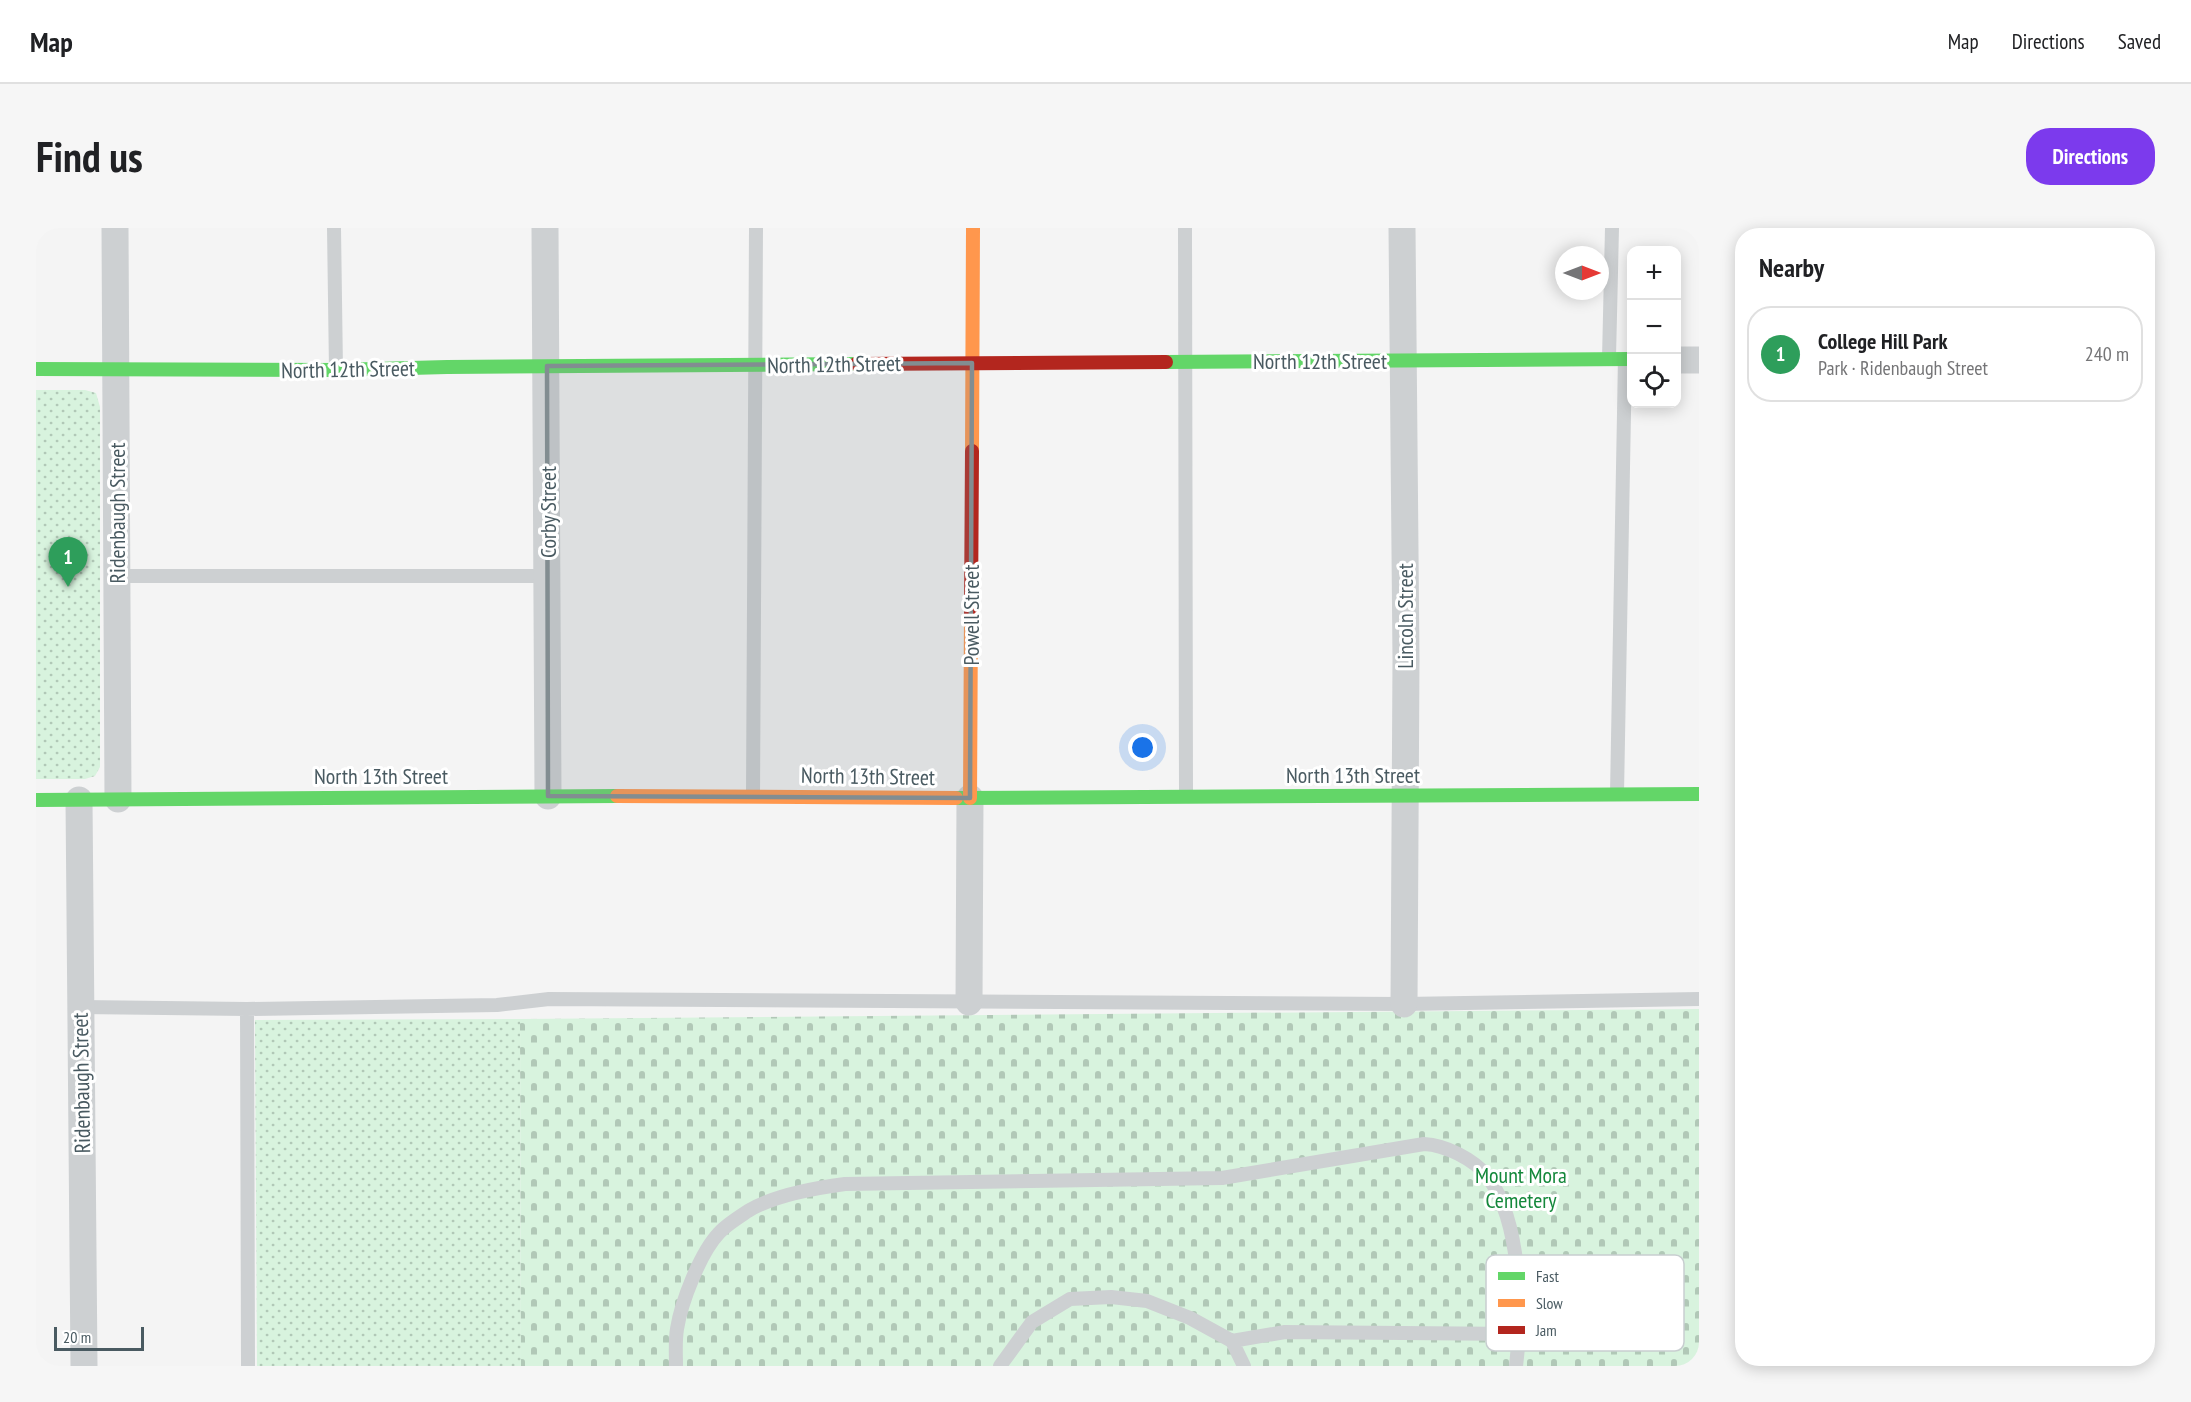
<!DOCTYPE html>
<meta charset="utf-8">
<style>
body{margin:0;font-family:"PT Sans Narrow",sans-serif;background:#f6f6f6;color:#202124}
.controls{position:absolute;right:18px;top:18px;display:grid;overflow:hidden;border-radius:12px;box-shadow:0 3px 15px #0003}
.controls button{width:54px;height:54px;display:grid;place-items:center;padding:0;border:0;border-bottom:2px solid #e0e0e0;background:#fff;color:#202124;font:30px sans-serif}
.compass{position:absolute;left:1519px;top:18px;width:54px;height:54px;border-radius:50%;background:#fff;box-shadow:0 3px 15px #0003;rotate:90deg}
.scale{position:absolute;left:18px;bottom:15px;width:90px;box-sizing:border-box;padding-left:6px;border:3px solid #495a61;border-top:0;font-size:16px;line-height:21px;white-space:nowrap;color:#495a61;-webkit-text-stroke:4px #fff;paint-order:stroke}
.you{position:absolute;left:1107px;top:520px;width:21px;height:21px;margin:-15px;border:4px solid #fff;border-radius:50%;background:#1a73e8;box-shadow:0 0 0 9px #1a73e833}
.badge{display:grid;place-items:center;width:39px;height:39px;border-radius:50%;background:#7c3aed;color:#fff;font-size:20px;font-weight:700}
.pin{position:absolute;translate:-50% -50px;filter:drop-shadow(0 2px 3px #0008)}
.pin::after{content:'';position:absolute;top:32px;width:21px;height:18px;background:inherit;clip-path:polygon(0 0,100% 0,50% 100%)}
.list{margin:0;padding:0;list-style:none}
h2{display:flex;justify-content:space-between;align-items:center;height:78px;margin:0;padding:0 24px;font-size:26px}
h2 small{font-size:20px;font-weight:400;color:#757577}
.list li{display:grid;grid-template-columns:39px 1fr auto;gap:18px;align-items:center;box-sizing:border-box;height:96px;margin:0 12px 12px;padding:0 12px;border:2px solid #e0e0e0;border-radius:24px}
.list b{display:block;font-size:22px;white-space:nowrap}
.list p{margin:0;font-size:20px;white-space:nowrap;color:#757577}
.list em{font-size:20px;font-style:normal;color:#757577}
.icon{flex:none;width:33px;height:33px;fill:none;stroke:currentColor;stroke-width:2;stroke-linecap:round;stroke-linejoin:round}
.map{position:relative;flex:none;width:1663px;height:1138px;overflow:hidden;border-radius:24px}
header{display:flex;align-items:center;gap:36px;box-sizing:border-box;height:84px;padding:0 30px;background:#fff;border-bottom:2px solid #e0e0e0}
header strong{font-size:28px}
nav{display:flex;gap:33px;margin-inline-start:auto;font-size:21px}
.intro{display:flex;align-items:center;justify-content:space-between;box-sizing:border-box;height:144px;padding:0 36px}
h1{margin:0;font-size:42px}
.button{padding:15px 27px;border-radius:24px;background:#7c3aed;color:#fff;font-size:21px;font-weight:700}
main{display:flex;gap:36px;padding:0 36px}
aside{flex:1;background:#fff;border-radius:24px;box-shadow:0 3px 15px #0003}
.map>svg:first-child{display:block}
</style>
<header>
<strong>Map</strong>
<nav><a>Map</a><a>Directions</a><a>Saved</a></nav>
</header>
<div class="intro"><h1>Find us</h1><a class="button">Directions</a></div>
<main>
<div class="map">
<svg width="1663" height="1138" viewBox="0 0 1663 1138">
<defs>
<pattern id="grass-dots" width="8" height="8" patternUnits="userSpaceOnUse" patternTransform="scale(1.5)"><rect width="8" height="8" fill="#d8f3de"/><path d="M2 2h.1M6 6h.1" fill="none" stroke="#b1c8b7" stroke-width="1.8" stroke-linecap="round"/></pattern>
<pattern id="cemetery-stones" width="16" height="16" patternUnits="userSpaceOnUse" patternTransform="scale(1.5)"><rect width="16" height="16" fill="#d8f3de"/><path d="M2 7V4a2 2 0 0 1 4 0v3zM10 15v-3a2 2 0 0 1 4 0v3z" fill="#b1c8b7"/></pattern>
</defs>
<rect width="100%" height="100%" fill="#f4f4f4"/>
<path fill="url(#grass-dots)" d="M0,162H49L60,165L64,179V539L59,548L49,551H0Z
M484,791L485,1138H221L219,792Z"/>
<path fill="url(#cemetery-stones)" d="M1663,781V1138H485L484,791Z"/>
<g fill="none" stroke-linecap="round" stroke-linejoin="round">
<path stroke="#cdd0d2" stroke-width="14" d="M298,0L300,142
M1149,0L1150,568
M1573,131L1576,0
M82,348H512
M1581,566L1589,131
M717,568L720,0
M45,779L211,781L461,777L513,771L1368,776L1663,771
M211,781L212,1138
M1196,1113L1249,1104L1484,1106
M640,1138C640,1126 639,1113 641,1101C645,1075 664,1025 683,1005C690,997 703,989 712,983C738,967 779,960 809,956L1186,950L1388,916C1409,917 1438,931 1452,949C1485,994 1487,1085 1480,1138
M964,1138L996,1094L1034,1071L1075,1069L1111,1073L1154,1090L1196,1113L1208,1138"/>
<path stroke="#cdd0d2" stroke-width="27" d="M79,0L82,571
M509,0L512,568
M1366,0L1370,431L1368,776
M1640,132H1663
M43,572L48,1138
M933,774L934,570"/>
<path stroke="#63d668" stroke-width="14" d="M1130,134L1596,131
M0,141L301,142L411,139L820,136
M920,570L1663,566
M0,572L581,568"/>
<path stroke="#ff974d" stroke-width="14" d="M936,223L937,0
M581,568L920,570
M934,570L935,386"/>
<path stroke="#b3261e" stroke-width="14" d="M820,136L1130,134
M935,386L936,223"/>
</g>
<path fill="#828d91" fill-opacity="0.2" stroke="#828d91" stroke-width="4.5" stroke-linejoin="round" d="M936,135L934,570L512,568L511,138Z"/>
<g text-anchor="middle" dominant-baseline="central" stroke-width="6" stroke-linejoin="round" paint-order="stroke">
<g font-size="22" fill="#495a61" stroke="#fff">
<text x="1284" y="133">North 12th Street</text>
<text transform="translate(798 136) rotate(-1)">North 12th Street</text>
<text transform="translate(312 141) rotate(-1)">North 12th Street</text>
<text transform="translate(512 284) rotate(-90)">Corby Street</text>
<text transform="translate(81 285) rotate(-90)">Ridenbaugh Street</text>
<text transform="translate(935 387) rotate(-90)">Powell Street</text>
<text transform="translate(1369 388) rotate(-90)">Lincoln Street</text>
<text x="1317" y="547">North 13th Street</text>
<text x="345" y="548">North 13th Street</text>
<text transform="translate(832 548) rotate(1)">North 13th Street</text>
<text transform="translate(45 855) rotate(-91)">Ridenbaugh Street</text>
</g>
<g font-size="22" fill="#14883b" stroke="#fff">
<text x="1485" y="947">Mount Mora<tspan x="1485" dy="25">Cemetery</tspan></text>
</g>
</g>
<rect x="1450" y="1027" width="198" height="96" rx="9" fill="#fff" stroke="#c8ced0" stroke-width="1.5"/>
<rect x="1462" y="1044" width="27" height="8" fill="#63d668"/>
<rect x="1462" y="1071" width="27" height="8" fill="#ff974d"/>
<rect x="1462" y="1098" width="27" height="8" fill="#b3261e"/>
<g font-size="16" fill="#495a61">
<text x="1500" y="1054">Fast</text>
<text x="1500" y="1081">Slow</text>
<text x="1500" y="1108">Jam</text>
</g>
</svg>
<div class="controls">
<button>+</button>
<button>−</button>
<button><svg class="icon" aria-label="locate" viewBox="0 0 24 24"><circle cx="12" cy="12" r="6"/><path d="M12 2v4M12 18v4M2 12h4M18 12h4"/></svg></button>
</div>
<svg class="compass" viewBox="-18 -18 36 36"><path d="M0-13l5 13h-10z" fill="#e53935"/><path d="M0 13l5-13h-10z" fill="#757577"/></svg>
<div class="scale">20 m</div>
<div class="you"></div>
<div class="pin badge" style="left:32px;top:359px;background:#2e9e5b">1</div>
</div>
<aside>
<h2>Nearby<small></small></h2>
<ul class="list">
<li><span class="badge" style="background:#2e9e5b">1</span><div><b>College Hill Park</b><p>Park · Ridenbaugh Street</p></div><em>240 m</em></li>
</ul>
</aside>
</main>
